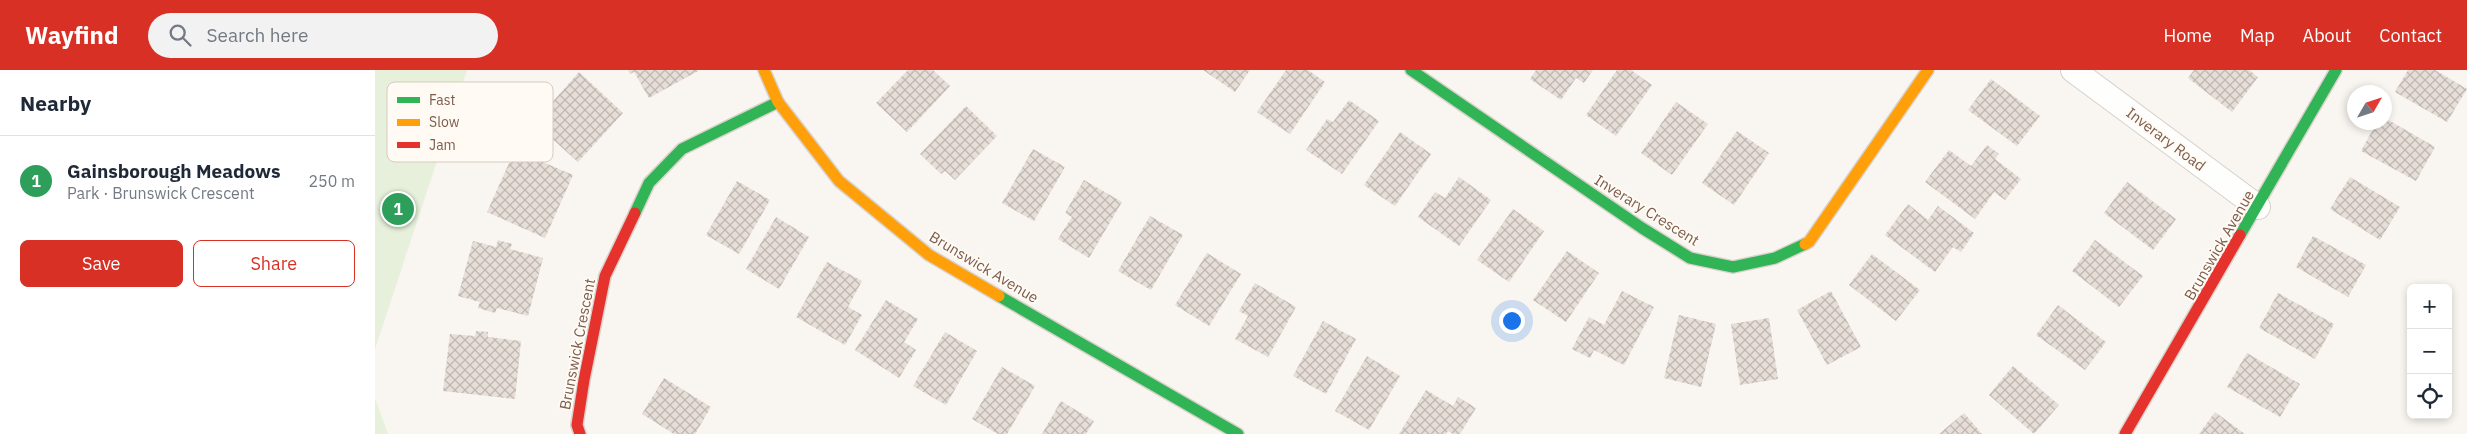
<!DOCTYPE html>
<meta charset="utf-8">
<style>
body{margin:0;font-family:"IBM Plex Sans",sans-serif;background:#f2f2f3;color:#1f2937}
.controls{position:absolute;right:15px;bottom:15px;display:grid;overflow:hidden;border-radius:8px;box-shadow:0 2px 8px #0003}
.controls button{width:45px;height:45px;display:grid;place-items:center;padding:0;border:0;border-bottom:1px solid #e0e1e3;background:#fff;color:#1f2937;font:25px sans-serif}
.compass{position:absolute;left:1972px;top:15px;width:45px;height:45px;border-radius:50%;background:#fff;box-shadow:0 2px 8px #0003;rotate:51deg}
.you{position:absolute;left:1136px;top:250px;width:18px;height:18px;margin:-12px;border:4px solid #fff;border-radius:50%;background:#1a73e8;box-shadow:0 0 0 8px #1a73e833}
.badge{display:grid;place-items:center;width:32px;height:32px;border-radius:50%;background:#d93025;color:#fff;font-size:16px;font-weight:700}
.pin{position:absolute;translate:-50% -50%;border:2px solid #fff;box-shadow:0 1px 5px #0006}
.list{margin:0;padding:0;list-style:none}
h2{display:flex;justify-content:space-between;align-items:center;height:65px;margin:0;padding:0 20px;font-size:21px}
h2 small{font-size:16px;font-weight:400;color:#747a83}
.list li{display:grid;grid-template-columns:32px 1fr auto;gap:15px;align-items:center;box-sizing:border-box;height:90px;padding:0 20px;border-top:1px solid #e0e1e3}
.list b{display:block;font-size:19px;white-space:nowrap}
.list p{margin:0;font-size:16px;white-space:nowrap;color:#747a83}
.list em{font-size:16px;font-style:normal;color:#747a83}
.actions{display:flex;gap:10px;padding:15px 20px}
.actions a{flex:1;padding:11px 0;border:1px solid #d93025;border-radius:8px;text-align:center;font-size:18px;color:#d93025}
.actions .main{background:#d93025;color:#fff}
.icon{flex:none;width:28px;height:28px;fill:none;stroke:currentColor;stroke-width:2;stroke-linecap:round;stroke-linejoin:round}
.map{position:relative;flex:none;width:2092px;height:364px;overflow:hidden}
header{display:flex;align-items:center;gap:30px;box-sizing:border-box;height:70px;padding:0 25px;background:#d93025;color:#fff}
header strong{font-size:24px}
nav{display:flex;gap:28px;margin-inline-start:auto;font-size:18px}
.search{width:350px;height:45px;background:#f2f2f3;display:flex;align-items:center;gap:12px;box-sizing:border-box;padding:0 18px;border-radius:28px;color:#747a83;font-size:19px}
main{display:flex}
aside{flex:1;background:#fff}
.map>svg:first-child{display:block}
</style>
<header>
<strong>Wayfind</strong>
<div class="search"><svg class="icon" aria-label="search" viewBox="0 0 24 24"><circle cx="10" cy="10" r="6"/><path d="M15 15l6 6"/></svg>Search here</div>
<nav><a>Home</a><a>Map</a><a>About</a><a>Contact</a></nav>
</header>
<main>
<aside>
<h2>Nearby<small></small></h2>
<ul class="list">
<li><span class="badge" style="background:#2e9e5b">1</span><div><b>Gainsborough Meadows</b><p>Park · Brunswick Crescent</p></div><em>250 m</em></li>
</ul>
<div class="actions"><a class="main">Save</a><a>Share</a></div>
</aside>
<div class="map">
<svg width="2092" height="364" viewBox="0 0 2092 364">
<defs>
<pattern id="building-cross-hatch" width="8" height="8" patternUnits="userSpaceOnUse" patternTransform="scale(1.25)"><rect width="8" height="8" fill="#e6ded7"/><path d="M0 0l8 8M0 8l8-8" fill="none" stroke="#bfb7b1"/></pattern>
</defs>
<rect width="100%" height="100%" fill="#f9f5f0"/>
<path fill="#e7f0db" d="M0,0H92L0,279Z
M0,328L13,364H0Z"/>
<path fill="url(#building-cross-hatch)" d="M253,0H322L323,1L274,28L259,2L255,4Z
M533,0H558L575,16L532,62L501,33Z
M828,0H875L860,22Z
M911,0H933L950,12L915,64L882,42Z
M1161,0H1218L1209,13L1201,8L1186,30L1155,9Z
M1242,0H1256L1277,15L1241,66L1211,45Z
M1819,0H1874L1883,7L1857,42L1813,8Z
M2033,0H2060L2092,19L2072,52L2020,22Z
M204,2L248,43L203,92L164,57L158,62L138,44L156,24L172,38Z
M1616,9L1665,46L1642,76L1593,40Z
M974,30L1004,51L967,104L931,80L952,49L958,52Z
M1301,32L1333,54L1297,105L1266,83Z
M591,36L622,66L580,110L570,101L566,104L545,84Z
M2010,48L2060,77L2041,111L1986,81L2002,52H2010Z
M1362,61L1394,83L1359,135L1327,113Z
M1025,62L1056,84L1020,136L989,115Z
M1612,75L1624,84L1620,89L1646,109L1630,130L1619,122L1600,149L1550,112L1574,80L1596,96Z
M658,79L690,97L659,151L627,133Z
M140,80L198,105L170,168L112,142Z
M1084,107L1116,130L1084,176L1043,147L1060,122L1070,128Z
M1975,107L2025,137L2005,170L1955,139Z
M709,110L747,132L714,188L683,169L697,147L690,143Z
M362,111L395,130L364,184L331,165Z
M1752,112L1801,149L1778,180L1729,143Z
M1533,134L1553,150L1563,136L1599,163L1586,182L1578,177L1560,202L1510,165Z
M1138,139L1169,161L1134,212L1102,190Z
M775,146L808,165L776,220L743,201Z
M401,147L434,167L404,219L371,199Z
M1938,166L1991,195L1973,227L1921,197Z
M123,170L137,174L135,179L168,188L153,246L122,238L120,243L103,238L105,232L83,226L98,171L121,177Z
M1720,170L1768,206L1744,237L1697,201Z
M1192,181L1224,203L1191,252L1158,230Z
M832,183L866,204L834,256L800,235Z
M1497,184L1545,220L1521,251L1474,215Z
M452,192L487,211L473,237L487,245L470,275L421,247Z
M880,213L921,237L893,287L860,269L873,246L864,241Z
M1247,221L1279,237L1249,295L1219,280L1215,288L1197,279L1214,247L1229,255Z
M1456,221L1486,277L1452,295L1422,240Z
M1903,223L1959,254L1940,289L1884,258Z
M511,230L543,249L529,272L541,280L524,308L480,280Z
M1683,235L1731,272L1710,300L1661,265Z
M1304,245L1341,254L1326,317L1289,308Z
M1394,248L1403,309L1365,315L1356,254Z
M948,251L981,269L951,324L918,306Z
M101,261L113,262V267L146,271L140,329L68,321L75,264L100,266Z
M570,262L602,281L571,335L538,316Z
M1872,283L1925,314L1905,347L1852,317Z
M992,286L1025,306L994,360L960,341Z
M1638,296L1684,335L1659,364L1614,325Z
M627,297L660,316L632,364H623L597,349Z
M289,308L336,337L320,364H299L267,344Z
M1051,320L1078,336L1083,327L1101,338L1085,364H1078L1073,361L1071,364H1024Z
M686,331L719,351L711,364H667Z
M1840,342L1870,364H1824Z
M1589,343L1607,364H1564Z"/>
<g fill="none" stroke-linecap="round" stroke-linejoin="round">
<defs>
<path id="street" d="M1698,0L1883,137"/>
<path id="fast" d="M1036,0L1267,158L1315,188L1358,197L1400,188L1430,174
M260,143L274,113L307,79L403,32
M1865,165L1961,0
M624,226L863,364"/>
<path id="slow" d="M389,0L403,32L464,111L554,185L624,226
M1430,174L1434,172L1553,0"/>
<path id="jam" d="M205,364L202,355L209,310L230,206L260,143
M1750,364L1865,165"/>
</defs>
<use href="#street" stroke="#d7d1cb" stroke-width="26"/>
<use href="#fast" stroke="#d9d2cb" stroke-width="14"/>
<use href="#slow" stroke="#d9d2cb" stroke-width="14"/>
<use href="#jam" stroke="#d9d2cb" stroke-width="14"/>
<use href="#street" stroke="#fefefd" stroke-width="24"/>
<use href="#fast" stroke="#30b455" stroke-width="11"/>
<use href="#slow" stroke="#ff9f0a" stroke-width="11"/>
<use href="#jam" stroke="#e5322d" stroke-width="11"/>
</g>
<g text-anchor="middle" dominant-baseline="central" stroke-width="4" stroke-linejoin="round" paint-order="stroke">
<g font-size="15" fill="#7a5c4d" stroke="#fffaf3">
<text transform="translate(1791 69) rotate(37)">Inverary Road</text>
<text transform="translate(1272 140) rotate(32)">Inverary Crescent</text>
<text transform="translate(1844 175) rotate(-60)">Brunswick Avenue</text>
<text transform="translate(609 197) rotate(31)">Brunswick Avenue</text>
<text transform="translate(202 274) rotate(-79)">Brunswick Crescent</text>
</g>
</g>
<rect x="12" y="12" width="166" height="80" rx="8" fill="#fffaf3" stroke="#d7cbc1" stroke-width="1"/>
<rect x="22" y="27" width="23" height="6" fill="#30b455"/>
<rect x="22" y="49" width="23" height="7" fill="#ff9f0a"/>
<rect x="22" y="72" width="23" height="6" fill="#e5322d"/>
<g font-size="14" fill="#7a5c4d">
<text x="54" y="35">Fast</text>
<text x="54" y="57">Slow</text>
<text x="54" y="80">Jam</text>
</g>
</svg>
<div class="controls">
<button>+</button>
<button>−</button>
<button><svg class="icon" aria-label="locate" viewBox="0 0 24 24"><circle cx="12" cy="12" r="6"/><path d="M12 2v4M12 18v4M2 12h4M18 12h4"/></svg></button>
</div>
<svg class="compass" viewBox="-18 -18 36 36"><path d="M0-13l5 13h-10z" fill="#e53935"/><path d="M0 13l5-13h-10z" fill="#747a83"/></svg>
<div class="you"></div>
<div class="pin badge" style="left:23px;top:139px;background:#2e9e5b">1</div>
</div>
</main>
